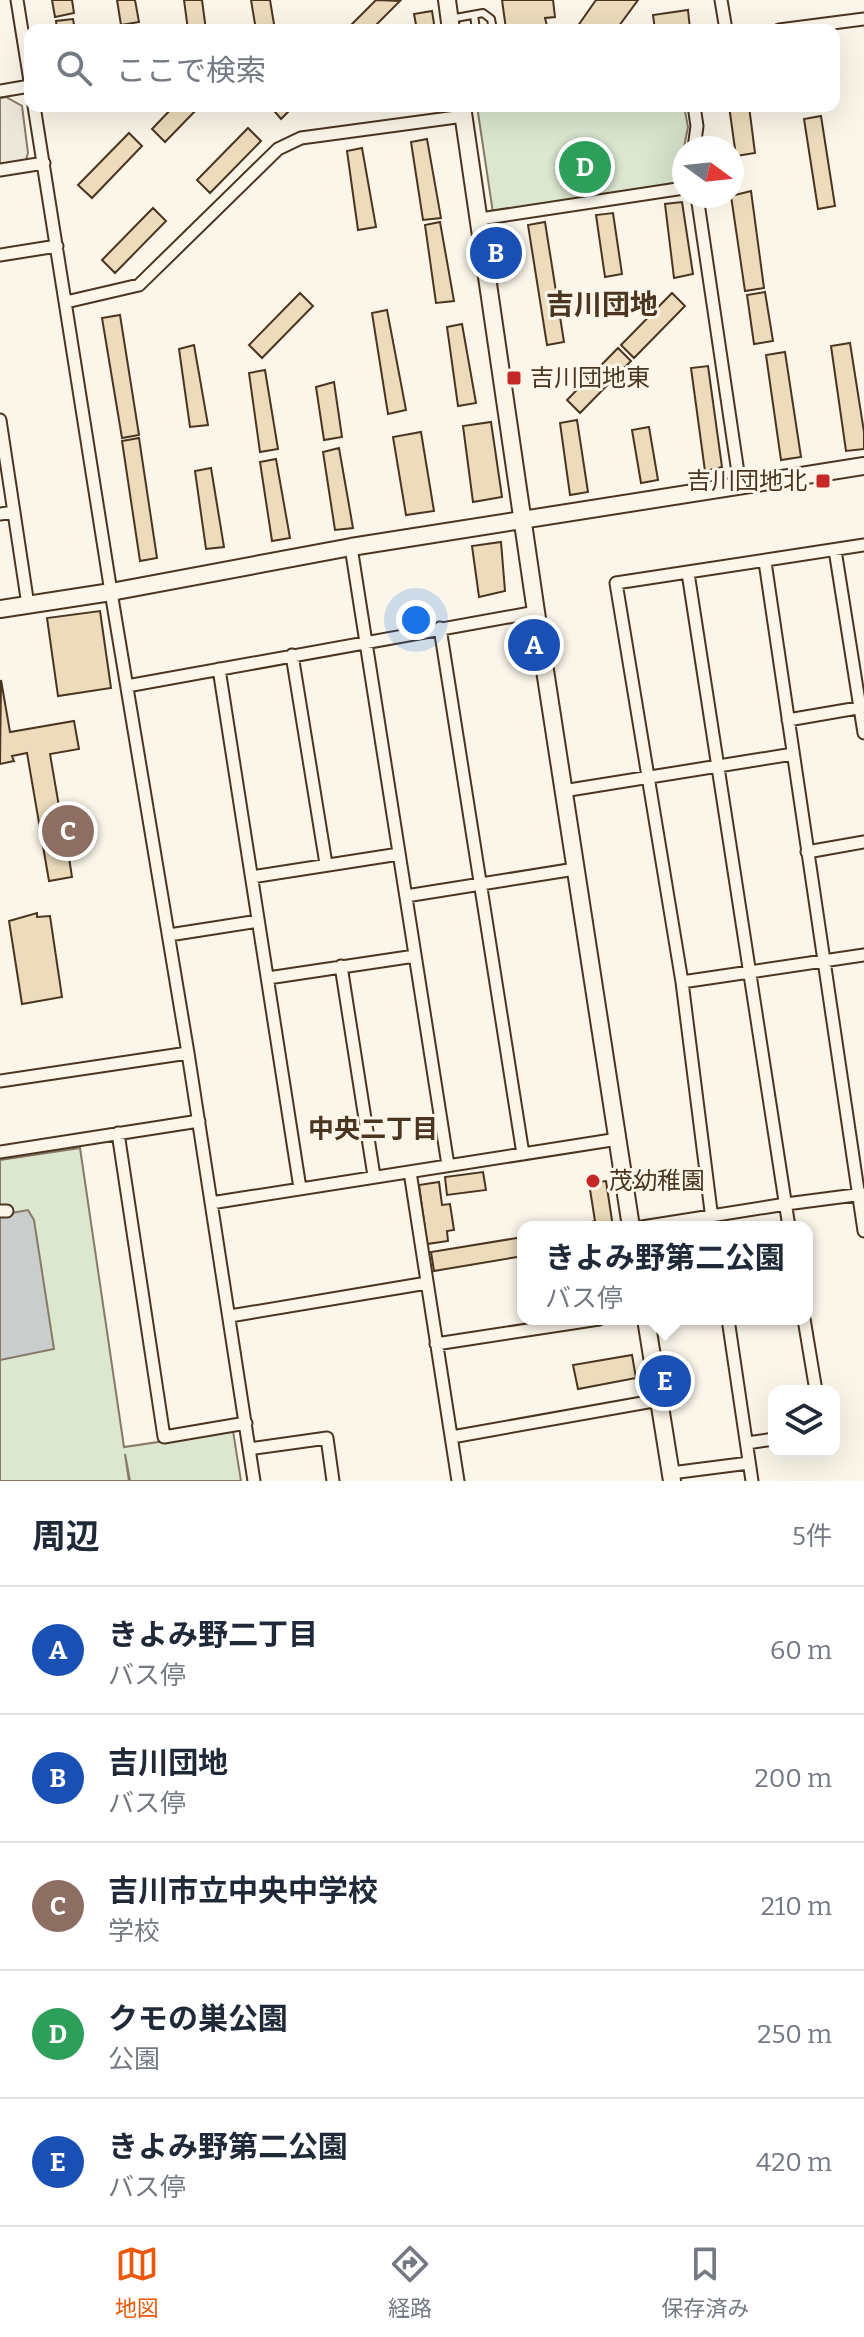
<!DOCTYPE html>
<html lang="ja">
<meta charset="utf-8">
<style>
body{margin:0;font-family:Bitter,"Noto Sans JP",serif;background:#f2f2f3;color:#1f2937}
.controls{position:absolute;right:24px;bottom:24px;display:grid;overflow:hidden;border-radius:16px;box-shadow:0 8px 32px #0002}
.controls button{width:72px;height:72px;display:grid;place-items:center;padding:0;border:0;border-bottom:2px solid #e0e1e3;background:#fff;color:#1f2937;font:40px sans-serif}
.compass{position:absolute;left:672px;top:136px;width:72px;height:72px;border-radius:50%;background:#fff;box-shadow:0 8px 32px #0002;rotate:105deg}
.you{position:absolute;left:416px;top:620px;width:28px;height:28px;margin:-20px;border:6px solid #fff;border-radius:50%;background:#1a73e8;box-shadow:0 0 0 12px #1a73e833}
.badge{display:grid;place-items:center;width:52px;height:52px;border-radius:50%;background:#ea580c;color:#fff;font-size:26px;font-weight:700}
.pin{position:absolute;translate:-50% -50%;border:4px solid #fff;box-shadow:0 2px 8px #0006}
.popup{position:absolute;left:517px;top:1221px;width:296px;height:104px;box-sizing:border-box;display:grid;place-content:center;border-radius:16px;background:#fff;filter:drop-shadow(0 2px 6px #0005);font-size:26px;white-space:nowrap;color:#747a83}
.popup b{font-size:30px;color:#1f2937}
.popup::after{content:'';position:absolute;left:50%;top:100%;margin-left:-16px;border:16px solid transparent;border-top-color:#fff}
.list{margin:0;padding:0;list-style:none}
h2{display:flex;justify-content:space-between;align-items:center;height:104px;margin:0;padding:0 32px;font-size:34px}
h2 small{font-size:26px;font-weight:400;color:#747a83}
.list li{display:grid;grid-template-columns:52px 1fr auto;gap:24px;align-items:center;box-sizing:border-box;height:128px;padding:0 32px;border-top:2px solid #e0e1e3}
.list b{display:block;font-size:30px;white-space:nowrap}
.list p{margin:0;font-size:26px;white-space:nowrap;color:#747a83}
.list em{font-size:26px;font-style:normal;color:#747a83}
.icon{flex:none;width:44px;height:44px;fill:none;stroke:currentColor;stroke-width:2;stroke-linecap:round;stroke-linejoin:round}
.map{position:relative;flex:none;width:864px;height:1481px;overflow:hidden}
.search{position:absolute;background:#fff;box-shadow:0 8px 32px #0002;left:24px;right:24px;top:24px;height:88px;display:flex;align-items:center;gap:20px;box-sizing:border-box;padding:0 28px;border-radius:16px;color:#747a83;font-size:30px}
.sheet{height:744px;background:#fff}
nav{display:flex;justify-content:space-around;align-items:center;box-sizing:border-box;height:112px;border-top:2px solid #e0e1e3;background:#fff;font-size:22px;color:#747a83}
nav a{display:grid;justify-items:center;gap:4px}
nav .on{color:#ea580c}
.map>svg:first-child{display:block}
</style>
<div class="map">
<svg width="864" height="1481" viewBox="0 0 864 1481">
<rect width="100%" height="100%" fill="#fbf6e9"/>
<path fill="#dce7d0" stroke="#887966" stroke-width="2" d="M477,106H684L688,127L682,157L684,184L493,213Z
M80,1148L124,1447L233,1431L241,1481H130L125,1454L129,1481H0V1160Z"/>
<path fill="#ede7d9" stroke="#887966" stroke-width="2" d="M6,97L22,106L28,153L26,160L0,164V98Z"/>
<path fill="#c9cecd" stroke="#887966" stroke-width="2" d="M28,1210L34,1220L54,1349L0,1360V1215Z"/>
<path fill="#ecdcbc" stroke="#4a3520" stroke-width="2" d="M52,0H72L74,13L55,17Z
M117,0H135L139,22L121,25Z
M184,0H202L206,30H188Z
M251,0H270L275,30H256Z
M376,0L400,1L371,30H346Z
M502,0H553L555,17L545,18L547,26L519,30L518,27L506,29Z
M596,0H638L616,30H575Z
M688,10L690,29L655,30L653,15Z
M432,11L435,30H417L414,14Z
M73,19L75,30H57L56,21Z
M174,106H200L165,142L152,129Z
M270,106H294L281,119Z
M729,106H749L755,153L736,156Z
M821,116L835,206L818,209L804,119Z
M248,128L261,141L210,193L197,180Z
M129,133L142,146L92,198L78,185Z
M427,139L441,218L423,220L411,142Z
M362,148L376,227L358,230L347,151Z
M751,191L764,288L745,291L731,196Z
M682,202L693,274L674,278L665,204Z
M153,208L166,221L115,273L102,260Z
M613,213L622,274L605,277L596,215Z
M440,222L454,301L436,303L425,225Z
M545,222L564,342L547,345L528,225Z
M765,292L773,341L754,344L747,295Z
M300,293L313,306L262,358L249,345Z
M672,293L685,306L634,358L621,345Z
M387,310L406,410L388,414L372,313Z
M120,315L139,435L122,438L102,318Z
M462,324L476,403L458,406L447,327Z
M850,343L864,432V449L846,451L831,346Z
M194,345L208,425L190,427L179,349Z
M618,348L631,361L580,413L567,400Z
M785,352L801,457L781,460L766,355Z
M708,366L722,467L705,471L691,368Z
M265,370L278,449L260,452L249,373Z
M334,382L342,437L324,440L316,387Z
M577,420L588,492L570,495L560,423Z
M491,422L502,497L473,502L463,426Z
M649,427L658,480L641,483L632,430Z
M421,432L434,511L406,515L393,437Z
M139,438L157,558L140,561L122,441Z
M339,448L353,528L335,530L323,452Z
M276,459L290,538L272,541L260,462Z
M211,468L224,547L206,549L195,471Z
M501,542L505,591L479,597L472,546Z
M100,611L111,688L58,696L47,618Z
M1,680L10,732L74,721L79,749L50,754L62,824L73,822L76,837L79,836L80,843L67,845L72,877L49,881L27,753L12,756L14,761L0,764Z
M37,913V917L50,916L62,997L22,1004L9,921Z
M483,1172L486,1190L447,1195L445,1177Z
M606,1181L613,1227H591V1222L595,1221L589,1183Z
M439,1182L442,1205L450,1204L454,1230L447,1231L448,1241L427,1244L419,1185Z
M523,1237V1256L434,1271L431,1252Z
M632,1355L636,1378L578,1389L573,1365Z"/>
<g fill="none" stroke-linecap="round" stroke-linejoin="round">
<defs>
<path id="lane" d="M474,15L476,30
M450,19L483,13L491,19L493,30"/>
<path id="street" d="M17,0L30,81
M721,0L726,30
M779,30L864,19
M0,91L30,86
M34,106L111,592L188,1053L254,1481
M694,148L697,126L694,106
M0,170L44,163
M697,196L740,486
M480,219L684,188
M0,255L57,246
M66,302L139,285L278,149L301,138L464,116
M0,420L28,605
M0,514L14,512
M351,547L448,1165
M835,550L864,733
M765,562L864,1231
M688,573L789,1227
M440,628L523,1154
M292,655L326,864
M219,669L300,1188
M127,686L536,612
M788,720L864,707
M563,791L793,754
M807,852L864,842
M252,877L399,854
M406,896L575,869
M169,935L258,921
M341,966L374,1176
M268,978L415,956
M682,982L864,955
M0,1081L188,1053
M118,1133L164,1437L246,1423
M0,1152L199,1121
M410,1172L458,1481
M211,1203L618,1139
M0,1211H7
M642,1227L786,1204L863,1194
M713,1227L682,982L616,583L864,545
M230,1316L427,1283
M728,1319L752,1481
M804,1319L816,1391
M436,1344L599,1319
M452,1437L659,1400
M747,1443L774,1439
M249,1449L327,1438L333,1481
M671,1473L749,1463"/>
<path id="secondary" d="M447,0L451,30
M462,106L536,612L631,1227
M0,609L111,592L351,547L864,466
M646,1319L672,1481"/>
</defs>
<use href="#lane" stroke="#4a3520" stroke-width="10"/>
<use href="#street" stroke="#4a3520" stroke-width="15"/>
<use href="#secondary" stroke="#4a3520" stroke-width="20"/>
<use href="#lane" stroke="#fbf6e9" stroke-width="6"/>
<use href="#street" stroke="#fbf6e9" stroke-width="11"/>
<use href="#secondary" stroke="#fbf6e9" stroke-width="16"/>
</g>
<g fill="#c62828" stroke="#fbf6e9" stroke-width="3">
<rect x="506" y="370" width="16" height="16" rx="4"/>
<rect x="815" y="473" width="16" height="16" rx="4"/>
<circle cx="593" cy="1181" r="8"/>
</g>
<g text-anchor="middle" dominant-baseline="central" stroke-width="6" stroke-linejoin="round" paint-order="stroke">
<g font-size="24" fill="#4a3520" stroke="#fbf6e9" text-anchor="start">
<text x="530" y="378">吉川団地東</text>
<text x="807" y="481" text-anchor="end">吉川団地北</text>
<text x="609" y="1181">茂幼稚園</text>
</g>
<g font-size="26" font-weight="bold" fill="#4a3520" stroke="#fbf6e9">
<text x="373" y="1129">中央二丁目</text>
</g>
<g font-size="28" font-weight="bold" fill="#4a3520" stroke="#fbf6e9">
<text x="602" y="304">吉川団地</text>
</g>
</g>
</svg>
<div class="controls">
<button><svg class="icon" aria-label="layers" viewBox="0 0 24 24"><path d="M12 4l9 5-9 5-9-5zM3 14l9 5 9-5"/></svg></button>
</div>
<svg class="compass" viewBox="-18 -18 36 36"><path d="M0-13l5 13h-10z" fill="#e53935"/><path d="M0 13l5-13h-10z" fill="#747a83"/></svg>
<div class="you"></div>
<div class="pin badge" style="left:534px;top:645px;background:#1a4fb4">A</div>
<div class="pin badge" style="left:496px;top:253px;background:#1a4fb4">B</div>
<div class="pin badge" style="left:68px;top:831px;background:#8d6e63">C</div>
<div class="pin badge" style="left:585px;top:167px;background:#2e9e5b">D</div>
<div class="pin badge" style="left:665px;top:1381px;background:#1a4fb4">E</div>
<div class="popup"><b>きよみ野第二公園</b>バス停</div>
<div class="search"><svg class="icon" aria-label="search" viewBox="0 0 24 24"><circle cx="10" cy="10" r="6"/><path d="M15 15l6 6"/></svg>ここで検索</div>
</div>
<section class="sheet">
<h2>周辺<small>5件</small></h2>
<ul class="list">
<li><span class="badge" style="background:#1a4fb4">A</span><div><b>きよみ野二丁目</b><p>バス停</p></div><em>60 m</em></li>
<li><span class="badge" style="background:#1a4fb4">B</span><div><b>吉川団地</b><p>バス停</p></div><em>200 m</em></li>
<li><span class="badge" style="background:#8d6e63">C</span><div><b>吉川市立中央中学校</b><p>学校</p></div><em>210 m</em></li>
<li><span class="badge" style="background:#2e9e5b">D</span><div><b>クモの巣公園</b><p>公園</p></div><em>250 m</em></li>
<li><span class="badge" style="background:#1a4fb4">E</span><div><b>きよみ野第二公園</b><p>バス停</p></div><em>420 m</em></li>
</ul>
</section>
<nav>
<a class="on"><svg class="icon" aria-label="map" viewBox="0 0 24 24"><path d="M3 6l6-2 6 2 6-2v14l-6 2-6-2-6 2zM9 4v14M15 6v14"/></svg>地図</a>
<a><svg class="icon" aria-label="directions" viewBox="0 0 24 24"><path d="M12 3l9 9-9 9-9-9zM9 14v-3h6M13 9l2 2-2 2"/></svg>経路</a>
<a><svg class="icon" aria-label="saved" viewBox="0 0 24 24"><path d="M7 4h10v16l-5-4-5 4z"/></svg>保存済み</a>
</nav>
